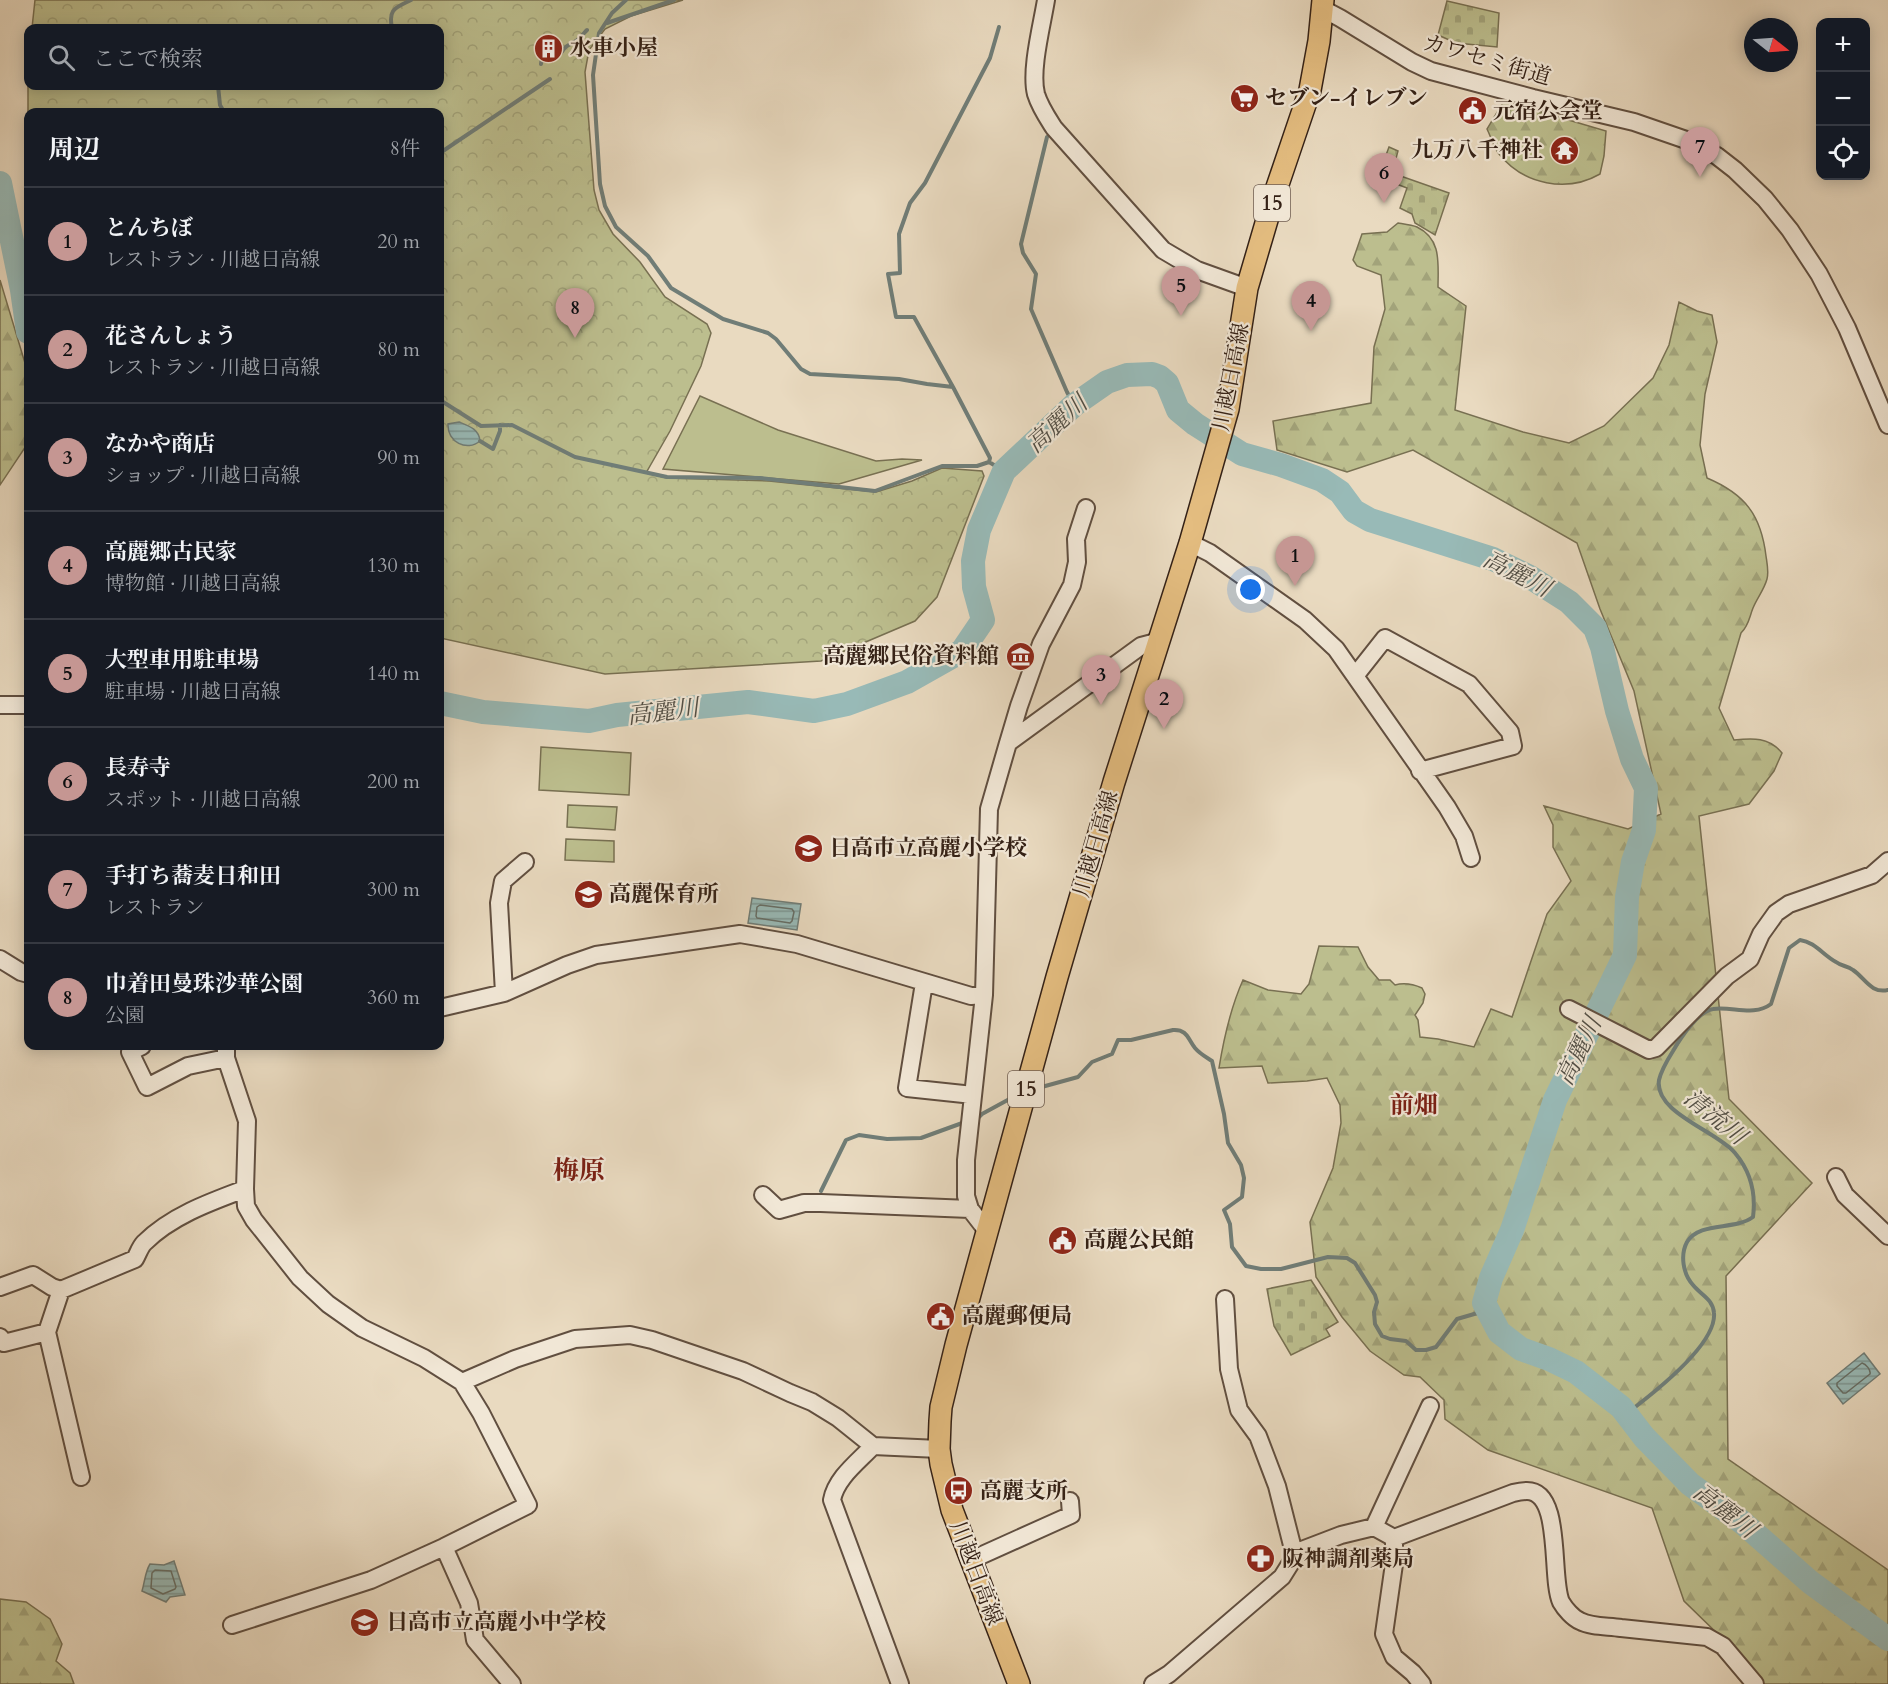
<!DOCTYPE html>
<html lang="ja">
<meta charset="utf-8">
<style>
body{margin:0;font-family:Cardo,"Noto Serif JP",serif;background:#242831;color:#f1f3f6}
.controls{position:absolute;right:18px;top:18px;display:grid;overflow:hidden;border-radius:12px;box-shadow:0 3px 15px #0003}
.controls button{width:54px;height:54px;display:grid;place-items:center;padding:0;border:0;border-bottom:2px solid #363941;background:#171b24;color:#f1f3f6;font:30px sans-serif}
.compass{position:absolute;left:1744px;top:18px;width:54px;height:54px;border-radius:50%;background:#171b24;box-shadow:0 3px 15px #0003;rotate:107deg}
.you{position:absolute;left:1251px;top:590px;width:21px;height:21px;margin:-15px;border:4px solid #fff;border-radius:50%;background:#1a73e8;box-shadow:0 0 0 9px #1a73e833}
.badge{display:grid;place-items:center;width:39px;height:39px;border-radius:50%;background:#c59692;color:#111;font-size:20px;font-weight:700}
.pin{position:absolute;translate:-50% -50px;filter:drop-shadow(0 2px 3px #0008)}
.pin::after{content:'';position:absolute;top:32px;width:21px;height:18px;background:inherit;clip-path:polygon(0 0,100% 0,50% 100%)}
.list{margin:0;padding:0;list-style:none}
h2{display:flex;justify-content:space-between;align-items:center;height:78px;margin:0;padding:0 24px;font-size:26px}
h2 small{font-size:20px;font-weight:400;color:#9ea1a6}
.list li{display:grid;grid-template-columns:39px 1fr auto;gap:18px;align-items:center;box-sizing:border-box;height:108px;padding:0 24px;border-top:2px solid #363941}
.list b{display:block;font-size:22px;white-space:nowrap}
.list p{margin:0;font-size:20px;white-space:nowrap;color:#9ea1a6}
.list em{font-size:20px;font-style:normal;color:#9ea1a6}
.icon{flex:none;width:33px;height:33px;fill:none;stroke:currentColor;stroke-width:2;stroke-linecap:round;stroke-linejoin:round}
.map{position:relative;flex:none;width:1888px;height:1684px;overflow:hidden}
.search{position:absolute;background:#171b24;box-shadow:0 3px 15px #0003;left:24px;top:24px;width:420px;height:66px;display:flex;align-items:center;gap:15px;box-sizing:border-box;padding:0 21px;border-radius:12px;color:#9ea1a6;font-size:22px}
.panel{position:absolute;background:#171b24;box-shadow:0 3px 15px #0003;left:24px;top:108px;width:420px;height:942px;border-radius:12px}
.map>svg:first-child{display:block}
</style>
<div class="map">
<svg width="1888" height="1684" viewBox="0 0 1888 1684">
<defs>
<pattern id="forest-firs" width="22" height="20" patternUnits="userSpaceOnUse" patternTransform="scale(1.5)"><rect width="22" height="20" fill="#bcbe8e"/><path d="M5 1l3.5 6h-7zM16 11l3.5 6h-7z" fill="#a2a37a"/></pattern>
<pattern id="cemetery-stones" width="16" height="16" patternUnits="userSpaceOnUse" patternTransform="scale(1.5)"><rect width="16" height="16" fill="#bcbe8e"/><path d="M2 7V4a2 2 0 0 1 4 0v3zM10 15v-3a2 2 0 0 1 4 0v3z" fill="#a2a37a"/></pattern>
<pattern id="park-crowns" width="20" height="18" patternUnits="userSpaceOnUse" patternTransform="scale(1.5)"><rect width="20" height="18" fill="#bcbe8e"/><path d="M2 6a3 3 0 1 1 6 0M12 15a3 3 0 1 1 6 0" fill="none" stroke="#a2a37a"/></pattern>
<pattern id="water-rules" width="6" height="5" patternUnits="userSpaceOnUse" patternTransform="scale(1.5)"><rect width="6" height="5" fill="#98bab7"/><path d="M0 2.5h6" fill="none" stroke="#7d9794"/></pattern>
</defs>
<rect width="100%" height="100%" fill="#e9dac0"/>
<filter id="stains"><feTurbulence type="fractalNoise" baseFrequency=".00333" numOctaves="4"/><feColorMatrix values="0 0 0 0 .2 0 0 0 0 .09 0 0 0 0 .02 0 0 0 .5 -.17"/></filter>
<radialGradient id="worn" r=".72"><stop offset=".6" stop-color="#630" stop-opacity="0"/><stop offset="1" stop-color="#630" stop-opacity=".3"/></radialGradient>
<path fill="#bcbe8e" stroke="#787052" stroke-width="1.5" d="M700,396L778,430L876,461L902,459L922,460L839,484L663,469Z
M541,747L631,753L629,795L539,790Z
M568,805L617,807L615,830L567,827Z
M566,839L614,841V862L565,860Z"/>
<path fill="url(#forest-firs)" stroke="#787052" stroke-width="1.5" d="M1504,101L1606,131L1604,156L1600,174C1567,193 1524,185 1499,154C1494,148 1491,137 1487,129Z
M1398,223C1404,224 1412,225 1417,227C1442,239 1438,264 1438,287L1466,306L1455,410L1523,432L1569,443L1604,426L1653,378L1669,345L1679,302L1697,311L1712,315L1717,342L1705,394L1700,445L1707,478C1745,494 1761,515 1766,556C1767,563 1769,572 1767,579C1764,590 1757,598 1753,608C1749,618 1749,625 1741,633L1719,708L1734,740C1753,738 1769,737 1782,753L1774,771L1749,804L1699,816L1729,1099L1812,1183L1726,1276L1728,1459L1888,1570V1684H1760L1726,1642L1684,1601L1652,1508L1488,1450L1445,1419L1444,1400L1420,1377L1404,1375L1370,1351L1342,1317L1316,1277L1310,1222L1333,1168L1341,1123L1340,1105L1327,1078L1307,1081L1268,1083L1262,1066L1219,1068C1224,1037 1230,1009 1243,980L1268,990L1301,994L1309,984L1319,946L1358,947L1368,967L1379,980H1390L1395,985C1405,982 1413,984 1422,988L1425,994L1423,1003L1415,1015L1418,1020L1420,1037L1438,1039L1474,1047L1491,1009L1512,1017L1547,914L1571,881L1553,847V825L1544,806L1628,829L1661,814L1634,691L1600,609L1577,543L1413,450L1347,472L1277,450L1273,421L1371,403L1374,347L1385,309L1381,275L1357,266L1353,260L1362,234L1387,232Z
M0,280L28,373V443L0,485Z
M0,1599L26,1602L50,1619L62,1644L56,1661L70,1673L74,1684H0Z"/>
<path fill="url(#cemetery-stones)" stroke="#787052" stroke-width="1.5" d="M1447,1L1499,13L1497,47L1456,43L1438,35Z
M1389,147L1398,151L1392,173L1449,193L1435,235L1415,223L1412,214L1400,208L1407,188L1378,177Z
M1311,1280L1338,1322L1326,1329L1330,1336L1291,1355L1274,1326L1267,1289Z"/>
<path fill="url(#park-crowns)" stroke="#787052" stroke-width="1.5" d="M35,0H683L631,16L605,29L589,50L585,72L594,190L599,210L613,234L640,262L665,297L707,324L711,333L701,366L670,431L646,473L667,478L769,481L876,492L912,481L942,468L982,471L984,476L937,597L915,621L821,661L605,674L440,638V112L28,113V67V86H440V28H32Z"/>
<path fill="url(#water-rules)" stroke="#707d77" stroke-width="1.5" d="M459,422C469,426 479,429 480,441C467,452 447,442 448,424Z
M752,898L801,904L797,930L748,923Z
M1864,1353L1880,1374L1843,1404L1827,1383Z
M174,1561L185,1595L170,1597L166,1602L142,1591C145,1581 145,1572 150,1564L164,1565Z"/>
<g fill="none" stroke-linecap="round" stroke-linejoin="round">
<path stroke="#666e66" stroke-width="1.5" d="M760,905L792,909L794,912L792,921L790,923L757,918L756,916L757,907Z
M1862,1363C1866,1364 1871,1370 1870,1374L1846,1393H1843L1837,1386V1383Z
M155,1570L171,1571L176,1587L175,1589L163,1594L151,1588L152,1573Z"/>
<path stroke="#707d77" stroke-width="4" d="M626,0L612,13L599,33L593,75L600,184L605,206L616,227L648,256L671,288L723,319L768,333L776,339L801,369L810,374L899,379L927,384L953,387L990,458L989,462
M607,23L674,0
M392,28C388,9 395,8 411,0
M541,64L542,57L561,53C566,45 569,45 576,41C580,38 584,33 587,30
M218,86L220,105L224,112
M1047,137L1021,244L1023,253L1036,274L1031,309L1067,392L1074,405
M440,153L550,79
M953,387L914,317H896L888,274L900,273L899,234L910,203L925,183L990,58L999,27
M440,400L481,426L512,425L575,457L667,477L760,478L875,491L942,466H977L989,462L1004,471
M480,441L493,449L500,431V425
M1038,1088L1078,1077L1092,1062L1112,1054L1118,1040H1131L1173,1030C1187,1029 1188,1039 1195,1048C1200,1054 1206,1057 1212,1061L1224,1114L1228,1143L1241,1165L1244,1178L1242,1197L1224,1210L1230,1224L1232,1247L1246,1266L1261,1269H1281L1328,1257L1347,1258L1355,1263L1375,1295L1377,1302L1374,1312L1375,1324L1382,1336L1390,1339L1406,1341L1416,1350H1426L1436,1347L1457,1319L1488,1310
M977,1119L982,1114L1015,1096
M821,1191L846,1140L859,1135L887,1139L921,1138L965,1122
M1626,1414C1650,1396 1717,1345 1714,1313C1713,1299 1701,1295 1693,1285C1683,1274 1680,1255 1687,1242C1700,1221 1734,1231 1753,1217C1756,1194 1751,1172 1735,1153C1717,1131 1654,1113 1659,1080C1661,1071 1668,1059 1673,1051C1680,1039 1698,1011 1713,1009C1732,1006 1754,1017 1771,1004L1789,948L1800,940C1815,942 1823,955 1836,962C1841,966 1848,966 1853,970C1865,978 1871,994 1888,990"/>
<path stroke="#98bab7" stroke-width="24" d="M0,183L22,290L28,332
M440,703L483,712L589,721L617,715L748,702L814,711L847,704L907,682L962,651L983,620L974,587L973,561L979,530L1004,471L1074,405L1107,382L1127,375L1152,374L1160,377L1167,383L1178,410L1195,424L1242,454L1281,465L1322,480L1340,492L1354,511L1370,520L1493,559L1530,577L1569,602L1595,628L1602,647L1617,711L1632,759L1646,788L1644,830L1633,862L1627,897L1625,955L1555,1100L1512,1230L1491,1278L1484,1303L1499,1332L1521,1349L1549,1359L1576,1372L1621,1407L1644,1437L1690,1484L1743,1523L1810,1582L1888,1639"/>
<defs>
<path id="minor" d="M1046,0C1042,25 1030,70 1036,94C1040,107 1047,117 1054,128L1163,250L1197,270L1247,288
M1323,9L1340,18L1412,62L1431,71L1533,98L1634,122L1692,142L1717,156L1735,170L1765,199L1790,230L1819,274L1847,328L1888,425
M1190,543L1210,553L1305,620L1336,649L1447,807L1464,836L1471,858
M1355,676L1385,638L1469,684L1510,732L1513,746L1420,771
M0,705H28
M1008,743L1019,706L1041,644L1072,585L1077,562L1076,539L1086,508
M0,959L21,972L28,974
M924,983L907,1088L973,1095
M504,993L499,903L503,881L525,862
M440,1008L504,993L567,965L596,955L740,934L797,944L971,996L984,995
M1569,1009L1649,1050L1656,1048L1727,976L1750,959L1761,934L1776,913L1789,904L1872,875L1888,861
M142,1046L130,1052L147,1087L188,1066L226,1058
M226,1046V1058L247,1121L245,1189L246,1206L254,1220L300,1278L328,1304L362,1328L424,1358L462,1382L481,1413L528,1505L444,1547L371,1580L232,1625
M1836,1177L1845,1195L1888,1236
M763,1195L779,1210L804,1203H821L970,1209
M987,1231L970,1209L966,1196V1160L984,995L989,809L1008,743L1141,646L1160,641
M0,1287L33,1275L52,1287L61,1290
M1225,1299L1229,1369L1239,1410L1258,1436L1277,1486L1294,1553
M0,1337L4,1343L47,1332
M462,1382L515,1359L575,1339L630,1335L652,1340L743,1371L790,1393L812,1402L838,1418L873,1446L939,1449
M873,1446C858,1462 836,1478 832,1500L900,1684
M81,1477L47,1332L61,1290L135,1259C138,1254 140,1247 144,1243C171,1216 210,1202 245,1189
M1374,1527L1430,1406
M1394,1538V1564L1384,1634L1394,1657L1413,1673L1422,1684
M444,1547L469,1603L475,1640L512,1684
M971,1560L1071,1515L1070,1501
M1153,1684L1169,1674L1282,1577L1292,1561L1294,1553L1341,1535L1374,1527L1394,1538L1513,1493C1517,1492 1522,1491 1527,1491C1563,1491 1550,1578 1561,1602C1565,1609 1573,1618 1580,1621C1591,1627 1608,1626 1621,1628C1650,1631 1678,1634 1707,1637L1723,1646L1755,1684"/>
<path id="major" d="M1019,1684L952,1510L941,1464L939,1449L940,1421L941,1407L956,1345L1057,977L1114,782L1190,543L1228,409L1247,288L1274,196L1310,90L1319,41L1323,0"/>
</defs>
<use href="#minor" stroke="#614f40" stroke-width="20"/>
<use href="#major" stroke="#342116" stroke-width="24"/>
<use href="#minor" stroke="#f1e7d6" stroke-width="16"/>
<use href="#major" stroke="#e4bd80" stroke-width="21"/>
</g>
<defs>
<symbol id="building-disc" viewBox="-11 -11 22 22"><circle r="9.5" fill="#8f2418" stroke="#f1e7d6"/><path d="M-4-6H4V6H1V3H-1V6H-4ZM-2.5-4.3h1.7v1.8h-1.7ZM.8-4.3h1.7v1.8H.8ZM-2.5-1h1.7V.8h-1.7ZM.8-1h1.7V.8H.8Z" fill="#fff"/></symbol>
<symbol id="supermarket-disc" viewBox="-11 -11 22 22"><circle r="9.5" fill="#8f2418" stroke="#f1e7d6"/><path d="M-6-5.5h2.5l.6 2H6L4.5 2H-2.5L-4.4-4H-6ZM-1.5 3.2a1.3 1.3 0 1 0 .1 0ZM3 3.2a1.3 1.3 0 1 0 .1 0Z" fill="#fff"/></symbol>
<symbol id="civic-disc" viewBox="-11 -11 22 22"><circle r="9.5" fill="#8f2418" stroke="#f1e7d6"/><path d="M-.6-6.5H3V-4.5H.6V-3L4-1V1h2V6H-6V1h2V-1L-.6-3ZM-1.2 2.5V6h2.4V2.5Z" fill="#fff"/></symbol>
<symbol id="temple-disc" viewBox="-11 -11 22 22"><circle r="9.5" fill="#8f2418" stroke="#f1e7d6"/><path d="M0-6L5-2H3V0L6.5 2.5H4V6H1.5V3h-3V6H-4V2.5H-6.5L-3 0V-2H-5Z" fill="#fff"/></symbol>
<symbol id="museum-disc" viewBox="-11 -11 22 22"><circle r="9.5" fill="#8f2418" stroke="#f1e7d6"/><path d="M0-6L6-3V-2H-6V-3ZM-5-1h2V3h-2ZM-1-1h2V3h-2ZM3-1h2V3H3ZM-6 4H6V6H-6Z" fill="#fff"/></symbol>
<symbol id="school-disc" viewBox="-11 -11 22 22"><circle r="9.5" fill="#8f2418" stroke="#f1e7d6"/><path d="M0-5L7-2L0 1L-7-2ZM-4 1L0 2.5L4 1V4Q0 6-4 4Z" fill="#fff"/></symbol>
<symbol id="bus-disc" viewBox="-11 -11 22 22"><circle r="9.5" fill="#8f2418" stroke="#f1e7d6"/><path d="M-5-6H5V4H4V6H2V4H-2V6H-4V4H-5ZM-3.5-4V0h7V-4ZM-3.5 1.2v1.5H-2V1.2ZM2 1.2v1.5H3.5V1.2Z" fill="#fff"/></symbol>
<symbol id="pharmacy-disc" viewBox="-11 -11 22 22"><circle r="9.5" fill="#8f2418" stroke="#f1e7d6"/><path d="M-2-6h4v4h4v4h-4v4h-4v-4h-4v-4h4Z" fill="#fff"/></symbol>
</defs>
<g fill-rule="evenodd">
<use href="#building-disc" x="532" y="32" width="33" height="33"/>
<use href="#supermarket-disc" x="1228" y="82" width="33" height="33"/>
<use href="#civic-disc" x="1456" y="94" width="33" height="33"/>
<use href="#temple-disc" x="1548" y="134" width="33" height="33"/>
<use href="#museum-disc" x="1004" y="640" width="33" height="33"/>
<use href="#school-disc" x="792" y="832" width="33" height="33"/>
<use href="#school-disc" x="572" y="878" width="33" height="33"/>
<use href="#civic-disc" x="1046" y="1224" width="33" height="33"/>
<use href="#civic-disc" x="924" y="1300" width="33" height="33"/>
<use href="#bus-disc" x="942" y="1474" width="33" height="33"/>
<use href="#pharmacy-disc" x="1244" y="1542" width="33" height="33"/>
<use href="#school-disc" x="348" y="1606" width="33" height="33"/>
</g>
<g text-anchor="middle" dominant-baseline="central" stroke-width="4.5" stroke-linejoin="round" paint-order="stroke">
<g fill="#f1e7d6" stroke="#6d5c50" stroke-width="1.5">
<rect x="1254" y="185" width="36" height="36" rx="4.5"/>
<rect x="1008" y="1071" width="36" height="36" rx="4.5"/>
</g>
<g font-size="21" font-weight="bold" fill="#342116">
<text x="1272" y="203">15</text>
<text x="1026" y="1089">15</text>
</g>
<g font-size="22" font-weight="bold" fill="#342116" stroke="#f1e7d6" text-anchor="start">
<text x="570" y="48">水車小屋</text>
<text x="1265" y="98">セブン-イレブン</text>
<text x="1493" y="111">元宿公会堂</text>
<text x="1543" y="150" text-anchor="end">九万八千神社</text>
<text x="999" y="656" text-anchor="end">高麗郷民俗資料館</text>
<text x="829" y="848">日高市立高麗小学校</text>
<text x="609" y="894">高麗保育所</text>
<text x="1084" y="1240">高麗公民館</text>
<text x="962" y="1316">高麗郵便局</text>
<text x="980" y="1491">高麗支所</text>
<text x="1282" y="1559">阪神調剤薬局</text>
<text x="386" y="1622">日高市立高麗小中学校</text>
</g>
<g font-size="22" fill="#342116" stroke="#f1e7d6">
<text transform="translate(1487 60) rotate(16)">カワセミ街道</text>
<text transform="translate(1231 377) rotate(-79)">川越日高線</text>
<text transform="translate(1096 844) rotate(-74)">川越日高線</text>
<text transform="translate(976 1573) rotate(69)">川越日高線</text>
</g>
<g font-size="24" font-style="italic" fill="#524f46" stroke="#f1e7d6">
<text transform="translate(1057 424) rotate(-42)">高麗川</text>
<text transform="translate(1517 574) rotate(27)">高麗川</text>
<text transform="translate(663 712) rotate(-7)">高麗川</text>
<text transform="translate(1579 1051) rotate(-64)">高麗川</text>
<text transform="translate(1715 1117) rotate(39)">清流川</text>
<text transform="translate(1725 1511) rotate(38)">高麗川</text>
</g>
<g font-size="24" font-weight="bold" fill="#7a1f14" stroke="#f1e7d6">
<text x="1414" y="1105">前畑</text>
</g>
<g font-size="26" font-weight="bold" fill="#7a1f14" stroke="#f1e7d6">
<text x="579" y="1170">梅原</text>
</g>
</g>
<rect width="100%" height="100%" filter="url(#stains)"/>
<rect width="100%" height="100%" fill="url(#worn)"/>
</svg>
<div class="controls">
<button>+</button>
<button>−</button>
<button><svg class="icon" aria-label="locate" viewBox="0 0 24 24"><circle cx="12" cy="12" r="6"/><path d="M12 2v4M12 18v4M2 12h4M18 12h4"/></svg></button>
</div>
<svg class="compass" viewBox="-18 -18 36 36"><path d="M0-13l5 13h-10z" fill="#e53935"/><path d="M0 13l5-13h-10z" fill="#9ea1a6"/></svg>
<div class="you"></div>
<div class="pin badge" style="left:1295px;top:586px">1</div>
<div class="pin badge" style="left:1164px;top:729px">2</div>
<div class="pin badge" style="left:1101px;top:705px">3</div>
<div class="pin badge" style="left:1311px;top:331px">4</div>
<div class="pin badge" style="left:1181px;top:316px">5</div>
<div class="pin badge" style="left:1384px;top:203px">6</div>
<div class="pin badge" style="left:1700px;top:177px">7</div>
<div class="pin badge" style="left:575px;top:338px">8</div>
<div class="search"><svg class="icon" aria-label="search" viewBox="0 0 24 24"><circle cx="10" cy="10" r="6"/><path d="M15 15l6 6"/></svg>ここで検索</div>
<section class="panel">
<h2>周辺<small>8件</small></h2>
<ul class="list">
<li><span class="badge">1</span><div><b>とんちぼ</b><p>レストラン · 川越日高線</p></div><em>20 m</em></li>
<li><span class="badge">2</span><div><b>花さんしょう</b><p>レストラン · 川越日高線</p></div><em>80 m</em></li>
<li><span class="badge">3</span><div><b>なかや商店</b><p>ショップ · 川越日高線</p></div><em>90 m</em></li>
<li><span class="badge">4</span><div><b>高麗郷古民家</b><p>博物館 · 川越日高線</p></div><em>130 m</em></li>
<li><span class="badge">5</span><div><b>大型車用駐車場</b><p>駐車場 · 川越日高線</p></div><em>140 m</em></li>
<li><span class="badge">6</span><div><b>長寿寺</b><p>スポット · 川越日高線</p></div><em>200 m</em></li>
<li><span class="badge">7</span><div><b>手打ち蕎麦日和田</b><p>レストラン</p></div><em>300 m</em></li>
<li><span class="badge">8</span><div><b>巾着田曼珠沙華公園</b><p>公園</p></div><em>360 m</em></li>
</ul>
</section>
</div>
